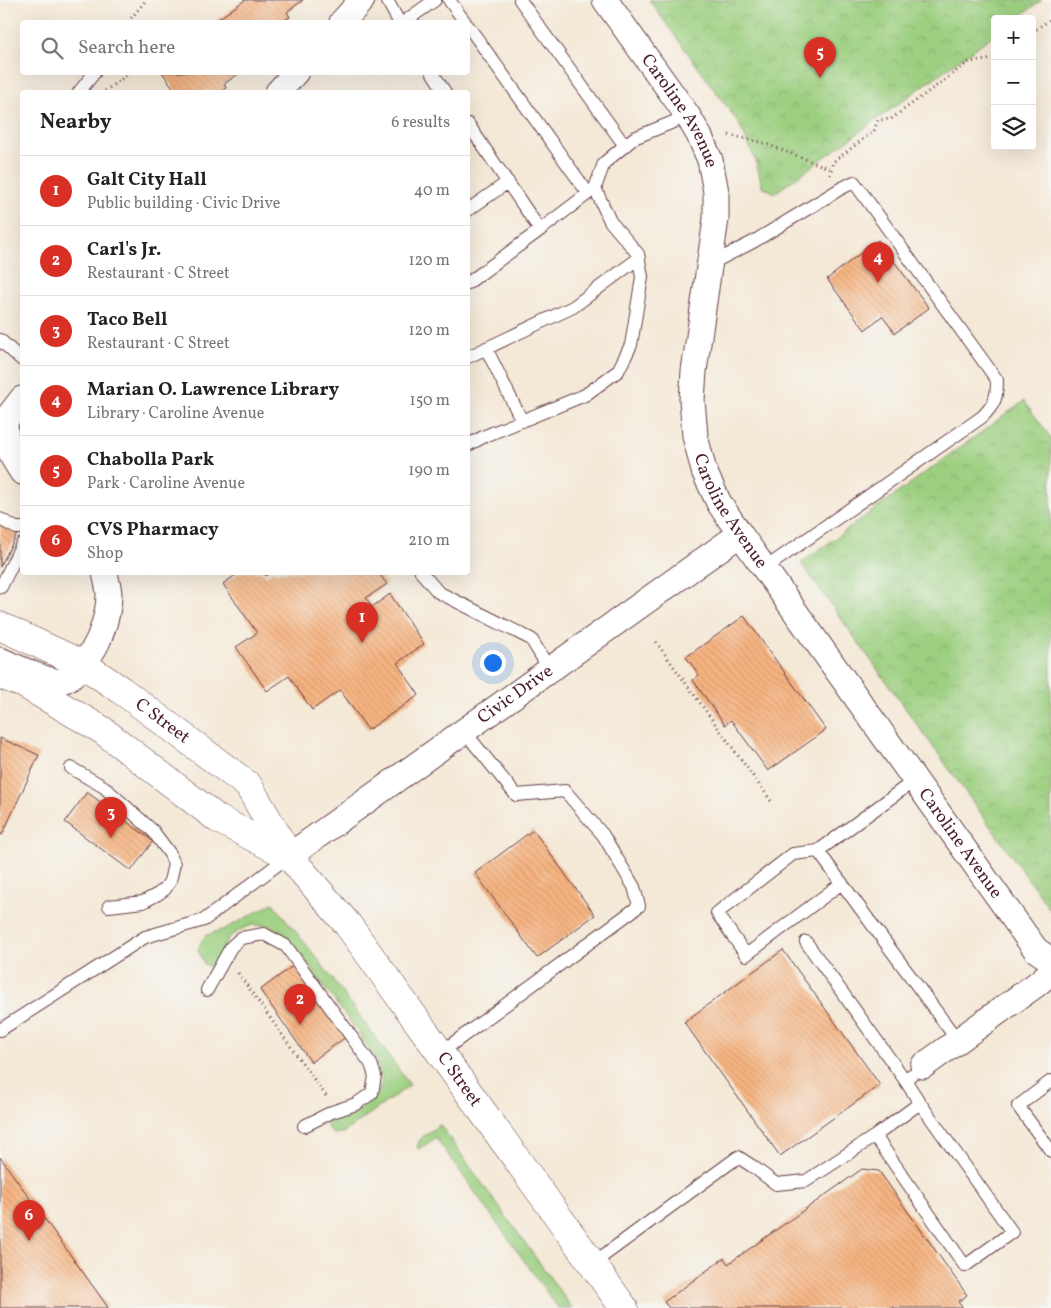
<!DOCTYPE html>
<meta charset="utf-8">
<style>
body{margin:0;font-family:Vollkorn,serif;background:#f6f6f6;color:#222}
.controls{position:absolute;right:15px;top:15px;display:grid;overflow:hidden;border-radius:5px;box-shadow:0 5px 20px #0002}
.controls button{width:45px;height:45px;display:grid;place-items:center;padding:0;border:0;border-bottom:1px solid #e0e0e0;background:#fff;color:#222;font:25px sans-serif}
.you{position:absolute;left:492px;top:662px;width:18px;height:18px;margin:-12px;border:4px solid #fff;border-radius:50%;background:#1a73e8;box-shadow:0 0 0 8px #1a73e833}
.badge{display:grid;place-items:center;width:32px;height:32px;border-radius:50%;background:#d93025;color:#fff;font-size:16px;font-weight:700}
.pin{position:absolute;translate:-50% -41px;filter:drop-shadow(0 1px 2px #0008)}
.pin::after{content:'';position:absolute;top:26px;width:18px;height:15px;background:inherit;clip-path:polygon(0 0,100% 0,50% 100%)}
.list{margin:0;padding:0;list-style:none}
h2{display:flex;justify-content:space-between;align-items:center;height:65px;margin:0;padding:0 20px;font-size:21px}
h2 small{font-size:16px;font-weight:400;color:#767676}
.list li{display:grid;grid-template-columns:32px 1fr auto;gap:15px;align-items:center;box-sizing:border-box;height:70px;padding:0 20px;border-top:1px solid #e0e0e0}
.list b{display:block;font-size:19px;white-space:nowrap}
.list p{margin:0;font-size:16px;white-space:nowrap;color:#767676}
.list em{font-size:16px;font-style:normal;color:#767676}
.icon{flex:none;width:28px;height:28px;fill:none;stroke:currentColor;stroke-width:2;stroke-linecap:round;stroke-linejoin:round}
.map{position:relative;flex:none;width:1051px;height:1308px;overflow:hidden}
.search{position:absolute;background:#fff;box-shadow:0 5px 20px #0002;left:20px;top:20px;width:450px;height:55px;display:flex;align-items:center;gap:12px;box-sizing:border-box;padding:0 18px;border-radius:5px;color:#767676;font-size:19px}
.panel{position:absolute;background:#fff;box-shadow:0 5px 20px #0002;left:20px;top:90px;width:450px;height:485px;border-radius:5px}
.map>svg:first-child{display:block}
</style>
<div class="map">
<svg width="1051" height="1308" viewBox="0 0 1051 1308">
<defs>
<pattern id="park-crowns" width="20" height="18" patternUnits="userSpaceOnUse" patternTransform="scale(1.25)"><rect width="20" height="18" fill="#9ccf80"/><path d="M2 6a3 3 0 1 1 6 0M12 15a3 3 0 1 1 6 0" fill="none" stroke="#88b16f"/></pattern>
<pattern id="building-back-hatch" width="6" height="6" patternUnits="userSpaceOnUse" patternTransform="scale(1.25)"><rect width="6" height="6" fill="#f6b481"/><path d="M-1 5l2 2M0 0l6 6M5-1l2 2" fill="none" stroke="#d49a70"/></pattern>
</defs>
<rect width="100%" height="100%" fill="#f6f6f2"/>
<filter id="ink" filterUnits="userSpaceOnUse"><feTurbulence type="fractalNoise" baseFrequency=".02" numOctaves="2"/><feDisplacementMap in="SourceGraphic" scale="10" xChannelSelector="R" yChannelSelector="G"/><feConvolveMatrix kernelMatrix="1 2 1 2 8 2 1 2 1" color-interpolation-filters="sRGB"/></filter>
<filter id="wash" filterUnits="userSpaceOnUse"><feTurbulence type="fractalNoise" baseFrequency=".0096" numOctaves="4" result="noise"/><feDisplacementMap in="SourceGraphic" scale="20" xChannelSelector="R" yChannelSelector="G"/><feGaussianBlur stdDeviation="1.12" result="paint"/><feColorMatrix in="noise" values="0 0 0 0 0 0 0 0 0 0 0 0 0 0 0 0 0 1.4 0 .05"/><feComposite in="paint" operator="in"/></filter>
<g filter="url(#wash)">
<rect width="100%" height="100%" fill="#f4e8d6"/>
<path fill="#9ccf80" stroke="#737756" d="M273,903L317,958L410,1085L343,1133L333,1134L327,1127L328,1121L333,1117L354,1113L361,1109L377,1095L382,1082L378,1065L360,1035L303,958L286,937L278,930L267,925H253L244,928L229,937L213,966L210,967L204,964L198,950L202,940L205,936L215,932L225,929Z
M440,1125L572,1308H558L436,1138L418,1149C415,1138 432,1131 440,1125Z"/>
<path fill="url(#park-crowns)" stroke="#737756" d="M649,0H1042L1016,19H995V34L775,193L762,186L756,161L738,122Z
M1024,401L1051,438V911L801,563Z"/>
<g id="blocks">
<path fill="url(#building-back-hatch)" d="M245,0H303L287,12L290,17L281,22H214Z
M162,72H241L224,84L226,88L220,92H176Z
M878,240L929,308L895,333L882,316L865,330L827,279Z
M0,525L17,534L0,567Z
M240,572H263L266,576L271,572H378L387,584L366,598L372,607L390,594L424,644L397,663L419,695L368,730L340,690L312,710L289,676L267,691L236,647L257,633L223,584Z
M744,616L826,730L768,771L731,720L725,725L693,680L699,675L686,657Z
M0,738L39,755L2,835L0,834Z
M87,792L153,841L131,871L65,822Z
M533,830L595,915L537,958L475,873Z
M783,950L880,1085L780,1156L684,1022Z
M294,965L346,1037L311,1062L260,990Z
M0,1157L105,1303L108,1308H0Z
M862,1169L879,1171L967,1295L958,1302L963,1308H893L892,1306L889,1308H669L664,1302L724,1258L728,1264Z"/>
</g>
</g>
<g filter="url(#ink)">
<use href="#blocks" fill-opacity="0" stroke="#643d45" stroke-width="1"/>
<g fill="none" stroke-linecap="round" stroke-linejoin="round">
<defs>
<path id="lane" d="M387,0L399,22
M449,0L465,22
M520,0L625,146
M404,22L435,0
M468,26L588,193
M432,72L445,92
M79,92L95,72
M468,124L540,230L594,189
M468,210L508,182
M710,264L753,242L840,189L854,182L997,380C997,398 995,404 982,417L764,569
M468,283L540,230
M0,340L22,360
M486,348L522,421
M468,357L573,307L639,258
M468,445L485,436L585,395L618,371L631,345L642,277L638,254L610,221L595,188L604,163L634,138L688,116
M0,519L16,528H22
M421,572L438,592L531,639L550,670
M0,586L1,587L22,544
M71,768L104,787L153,831L170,854L174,864L170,881L165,889L158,894L143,902L109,906
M915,780L818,851L958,1041
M818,851L793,854L717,913L746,955L842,883
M806,942L905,1080L911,1075
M207,990L231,947L241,938L264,934L286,946L371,1064L375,1076L372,1093L356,1104L332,1112L304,1126
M0,1030L145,937L204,920L289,856
M440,1053L639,906L634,887L603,835L565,791L516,795L464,731
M1051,1081L1018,1106L1051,1151
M875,1136L965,1266L1012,1232L920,1103
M592,1264L738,1157L752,1166L776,1184L806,1181L875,1136L920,1103L905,1080"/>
<g id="street">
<path id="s1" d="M605,0L688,116L699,135L710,160L716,192V219L694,371L692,400L695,436L704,471L719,503L740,534L1036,950L1051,960"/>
<path d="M342,22L362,0"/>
<path d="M278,92L296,72"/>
<path d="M22,399L5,421C6,446 8,451 22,472"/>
<path d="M0,660C12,665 50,683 61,681C76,679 95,649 100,636C105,623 109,609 109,595C109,588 106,580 105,572"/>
<path id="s2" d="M289,856L740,534"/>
<path d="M923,1066L1037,984L1051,972"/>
</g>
<g id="secondary">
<path id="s3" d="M0,626L84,665L121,690L248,785L289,856L348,925L624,1308"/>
<path d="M0,675L24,684L102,730L218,819L289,856"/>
</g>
</defs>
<use href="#lane" stroke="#643d45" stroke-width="14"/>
<use href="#street" stroke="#643d45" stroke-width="27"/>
<use href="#secondary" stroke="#643d45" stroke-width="29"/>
<path stroke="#643d45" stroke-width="3" stroke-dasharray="1 4" stroke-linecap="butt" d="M128,22L146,0
M1032,32L1051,19
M105,91L131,72
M729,135L761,142L831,169
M830,175L833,162L874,131L878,120L891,119L969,62L995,59
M656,642L771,801
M238,973L326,1096"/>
<use href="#lane" stroke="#fff" stroke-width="12"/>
<use href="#street" stroke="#fff" stroke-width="25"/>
<use href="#secondary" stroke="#fff" stroke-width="28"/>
</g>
</g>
<g text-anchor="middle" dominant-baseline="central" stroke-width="4" stroke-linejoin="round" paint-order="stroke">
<g font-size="18" fill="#4a1f2b" stroke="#f6f6f2">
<text stroke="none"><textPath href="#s1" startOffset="134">Caroline Avenue</textPath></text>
<text stroke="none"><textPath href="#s1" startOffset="554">Caroline Avenue</textPath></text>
<text stroke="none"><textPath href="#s2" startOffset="278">Civic Drive</textPath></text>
<text stroke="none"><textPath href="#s3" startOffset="189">C Street</textPath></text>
<text stroke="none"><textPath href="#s1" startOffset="959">Caroline Avenue</textPath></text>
<text stroke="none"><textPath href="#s3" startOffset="659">C Street</textPath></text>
</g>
</g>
</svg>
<div class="controls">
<button>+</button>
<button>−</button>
<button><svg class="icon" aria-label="layers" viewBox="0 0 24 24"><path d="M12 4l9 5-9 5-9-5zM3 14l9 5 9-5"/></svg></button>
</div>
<div class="you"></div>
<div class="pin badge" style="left:362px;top:643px">1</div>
<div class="pin badge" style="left:300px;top:1025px">2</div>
<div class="pin badge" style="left:111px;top:838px">3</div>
<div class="pin badge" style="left:878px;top:283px">4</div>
<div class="pin badge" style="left:820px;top:78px">5</div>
<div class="pin badge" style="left:29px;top:1241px">6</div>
<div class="search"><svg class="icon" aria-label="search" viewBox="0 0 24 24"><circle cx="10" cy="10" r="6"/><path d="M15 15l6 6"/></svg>Search here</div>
<section class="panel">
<h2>Nearby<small>6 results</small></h2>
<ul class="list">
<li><span class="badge">1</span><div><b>Galt City Hall</b><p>Public building · Civic Drive</p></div><em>40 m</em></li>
<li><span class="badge">2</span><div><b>Carl's Jr.</b><p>Restaurant · C Street</p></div><em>120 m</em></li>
<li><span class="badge">3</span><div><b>Taco Bell</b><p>Restaurant · C Street</p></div><em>120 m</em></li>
<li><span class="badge">4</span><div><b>Marian O. Lawrence Library</b><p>Library · Caroline Avenue</p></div><em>150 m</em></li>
<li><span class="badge">5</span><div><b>Chabolla Park</b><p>Park · Caroline Avenue</p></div><em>190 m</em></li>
<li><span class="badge">6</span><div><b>CVS Pharmacy</b><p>Shop</p></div><em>210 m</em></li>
</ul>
</section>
</div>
